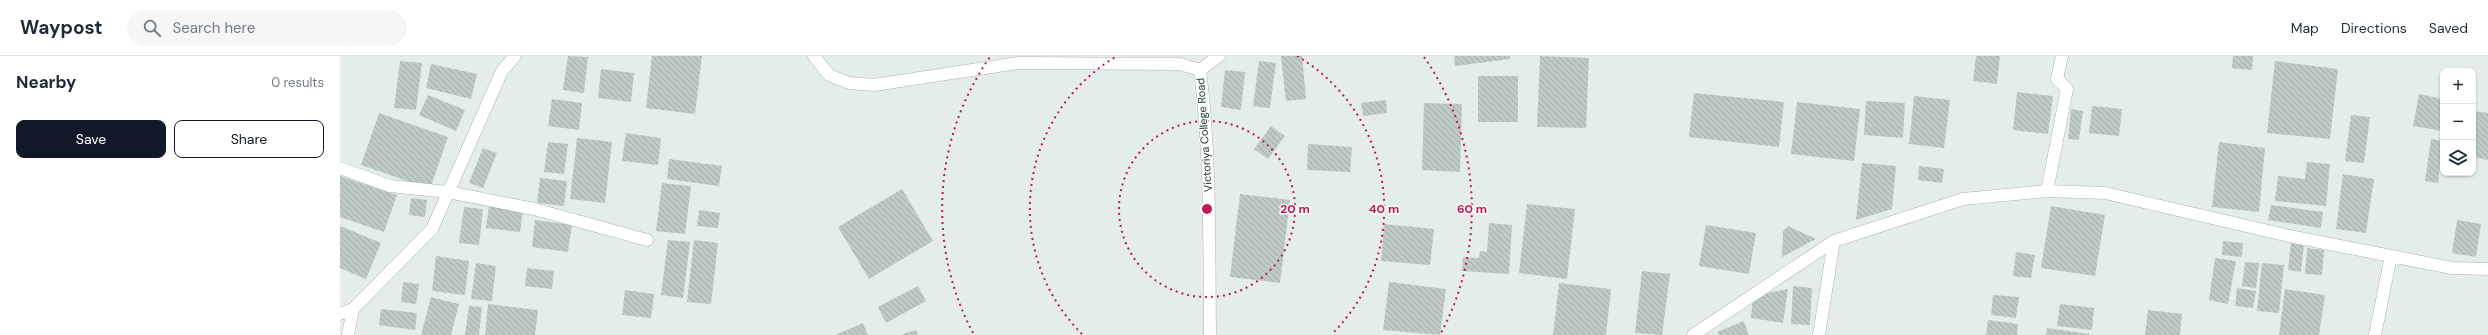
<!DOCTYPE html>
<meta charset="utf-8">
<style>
body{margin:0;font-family:"DM Sans",sans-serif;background:#f6f6f7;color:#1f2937}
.controls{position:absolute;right:12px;top:12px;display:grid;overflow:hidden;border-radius:8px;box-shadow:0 1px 3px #0004}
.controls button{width:36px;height:36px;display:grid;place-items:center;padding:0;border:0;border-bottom:1px solid #e0e1e3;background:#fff;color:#1f2937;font:20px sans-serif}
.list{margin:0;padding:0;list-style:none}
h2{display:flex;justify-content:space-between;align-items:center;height:52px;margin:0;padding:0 16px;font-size:17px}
h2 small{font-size:13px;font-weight:400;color:#747a83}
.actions{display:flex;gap:8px;padding:12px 16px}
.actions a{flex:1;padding:9px 0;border:1px solid #111827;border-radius:8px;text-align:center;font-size:14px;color:#111827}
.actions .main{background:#111827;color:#fff}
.icon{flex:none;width:22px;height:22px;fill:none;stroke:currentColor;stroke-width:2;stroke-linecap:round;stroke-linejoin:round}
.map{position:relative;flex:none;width:2148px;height:279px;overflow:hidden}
header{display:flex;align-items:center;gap:24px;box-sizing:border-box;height:56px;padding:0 20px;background:#fff;border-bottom:1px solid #e0e1e3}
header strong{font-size:19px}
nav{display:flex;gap:22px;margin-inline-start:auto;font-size:14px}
.search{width:280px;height:36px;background:#f6f6f7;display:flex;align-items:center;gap:10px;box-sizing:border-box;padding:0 14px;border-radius:22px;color:#747a83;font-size:15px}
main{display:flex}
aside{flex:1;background:#fff}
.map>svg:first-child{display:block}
</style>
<header>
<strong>Waypost</strong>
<div class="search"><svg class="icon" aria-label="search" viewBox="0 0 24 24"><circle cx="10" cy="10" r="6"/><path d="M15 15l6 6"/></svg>Search here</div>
<nav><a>Map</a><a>Directions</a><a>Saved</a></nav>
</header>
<main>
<aside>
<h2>Nearby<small>0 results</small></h2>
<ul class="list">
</ul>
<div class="actions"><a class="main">Save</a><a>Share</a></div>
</aside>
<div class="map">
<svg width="2148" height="279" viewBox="0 0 2148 279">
<defs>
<pattern id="building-back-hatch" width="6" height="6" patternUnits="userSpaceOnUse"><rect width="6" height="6" fill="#becac6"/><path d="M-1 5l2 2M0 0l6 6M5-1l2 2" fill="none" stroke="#a3aeab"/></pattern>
</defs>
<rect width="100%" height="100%" fill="#e5edea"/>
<path fill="url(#building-back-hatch)" d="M228,0L248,1L244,37L223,34Z
M312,0H362L355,58L306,52Z
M941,0H962L966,43L946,45Z
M1114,0H1170V3L1115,10Z
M1200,0L1249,2L1246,72L1197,71Z
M1636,0H1660L1657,28L1633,25Z
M1893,0H1913L1912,14L1892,12Z
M60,5L82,7L76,54L54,52Z
M919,5L936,7L930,52L913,50Z
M1935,5L1998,13L1990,83L1927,77Z
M91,8L137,18L131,43L86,32Z
M261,13L294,17L291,46L258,42Z
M885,14L905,16L901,54L881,51Z
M1138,20H1178V66H1138Z
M1677,36L1713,40L1708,78L1673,74Z
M1354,37L1444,46L1439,91L1349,81Z
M2079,38L2103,43V75L2073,70Z
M88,39L125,54L116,75L79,59Z
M1574,40L1610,44L1604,92L1569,88Z
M212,43L242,47L239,74L208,70Z
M1046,44L1047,57L1023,60L1021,47Z
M1526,45L1565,47L1563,82L1524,79Z
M1457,46L1520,53L1514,105L1451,98Z
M1084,47L1122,48L1120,116L1082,114Z
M1752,50L1782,53L1779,80L1749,77Z
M1731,53L1743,55L1739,84L1728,83Z
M2133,55L2148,57V104L2133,101Z
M39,57L108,81L90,133L21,109Z
M2011,59L2030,61L2024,107L2005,105Z
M931,70L945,80L928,103L914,93Z
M286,77L321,82L318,109L282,105Z
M237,82L272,86L265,147L230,143Z
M2091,83L2103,85L2098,127L2085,125Z
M208,86L228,88L224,118L204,116Z
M1879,86L1925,92L1919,156L1872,151Z
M968,88L1012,91L1010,116L967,114Z
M143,92L157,97L143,132L129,127Z
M329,103L382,110L379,130L327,123Z
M1967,106L1990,108L1986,150L1935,145L1938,120L1965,123Z
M1522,107L1556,110L1552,153L1516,164Z
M1579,110L1604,113L1602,127L1578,124Z
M2003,118L2034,123L2026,177L1996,173Z
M0,120L57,139L44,176L0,161Z
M200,122L227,125L224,150L197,147Z
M322,127L351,130L345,178L316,175Z
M562,133L593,185L529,223L498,171Z
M900,138L950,144L940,227L890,221Z
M71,142L87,144L85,161L69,159Z
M1187,148L1235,153L1227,223L1179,217Z
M1931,149L1983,156L1981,172L1928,164Z
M149,150L183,154L180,176L146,172Z
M1711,150L1765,159L1755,220L1701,212Z
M124,151L143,153L139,189L119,187Z
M359,154L380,157L378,172L357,170Z
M195,164L232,169L228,196L192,191Z
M2117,164L2141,168L2136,201L2112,197Z
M1149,167L1172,169L1169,218L1122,215L1123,201L1139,202L1140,195L1147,196Z
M1044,168L1094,173L1090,209L1041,205Z
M1366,169L1416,177L1409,218L1359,210Z
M0,170L41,187L26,223L0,212Z
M1448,170L1476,183L1442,201L1443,175Z
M328,184L350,186L343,242L321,239Z
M354,184L378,187L371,248L347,246Z
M1883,185L1903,187L1902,201L1882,199Z
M1951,186L1964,188L1961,216L1948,214Z
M1967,192L1984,194L1982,219L1965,218Z
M1676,196L1695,199L1691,222L1673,220Z
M96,200L129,205L125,239L92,235Z
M1875,202L1896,205L1888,248L1869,244Z
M1905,206L1919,207L1916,232L1902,230Z
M136,207L156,210L152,245L131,243Z
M1922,207L1944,209L1939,257L1917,255Z
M187,212L214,215L212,233L185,230Z
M1302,215L1330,218L1322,279L1295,277Z
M63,226L79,228L76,248L61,246Z
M1049,226L1106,233L1100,279L1043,274Z
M1219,227L1271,233L1266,279H1213Z
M578,230L586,245L546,267L538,251Z
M1453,230L1472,232L1470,269L1451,268Z
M1897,232L1916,235L1913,252L1895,250Z
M1448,233L1443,267L1411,262L1413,240Z
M1945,233L1985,239L1979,279H1939Z
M285,234L314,238L311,262L282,259Z
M1653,239L1679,241L1676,262L1651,259Z
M91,241L119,248L111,279H81Z
M148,248L198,254L195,279H145Z
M1720,248L1754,252L1752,274L1717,270Z
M129,250L142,251L139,279H125Z
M41,253L77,257L75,274L39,269Z
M1808,254L1842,258L1840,279H1805Z
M1648,264L1678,268L1677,279H1646Z
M1404,265L1409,279H1379L1377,276Z
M523,267L528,279H495Z
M1707,272L1749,278V279H1706Z
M576,274L578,279H560Z"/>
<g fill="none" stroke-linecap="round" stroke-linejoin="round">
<defs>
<path id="minor" d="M860,14L879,0
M0,112L50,130L108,136L194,153L307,184
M1707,135L1727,33L1717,23L1722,0
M0,258L13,253L92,173L162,15L175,0
M8,279L13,253
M1353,279L1494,185L1623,143L1707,135L1765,137L1949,180L2051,200L2112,212L2148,213
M1479,279L1494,185
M2035,279L2051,200"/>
<path id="tertiary" d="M474,0L489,19L509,27L534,29L678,7L840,8L860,14C871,102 869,191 870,279"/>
</defs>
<use href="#minor" stroke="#a8b5b1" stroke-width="13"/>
<use href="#tertiary" stroke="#a8b5b1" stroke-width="13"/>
<use href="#minor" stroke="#fff" stroke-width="12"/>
<use href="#tertiary" stroke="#fff" stroke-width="12"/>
</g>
<g fill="none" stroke="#c2185b" stroke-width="2" stroke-dasharray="2 4">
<circle cx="867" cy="153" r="88"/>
<path d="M742 278A177 177 0 0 1 777 0M957 0A177 177 0 0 1 992 278"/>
<path d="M633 277A265 265 0 0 1 650 1M1084 1A265 265 0 0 1 1101 277"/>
</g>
<g text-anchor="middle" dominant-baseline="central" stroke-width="3" stroke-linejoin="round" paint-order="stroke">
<g font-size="11" fill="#263d38" stroke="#f6faf8">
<text transform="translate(864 79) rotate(-94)">Victoriya College Road</text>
</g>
</g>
<circle cx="867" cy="153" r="6" fill="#c2185b" stroke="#f6faf8" stroke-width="2"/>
<g font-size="12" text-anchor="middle" font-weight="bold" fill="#c2185b" stroke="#f6faf8" stroke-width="3" stroke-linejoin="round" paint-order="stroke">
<text x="955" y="157">20 m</text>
<text x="1044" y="157">40 m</text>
<text x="1132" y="157">60 m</text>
</g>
</svg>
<div class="controls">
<button>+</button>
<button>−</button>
<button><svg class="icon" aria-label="layers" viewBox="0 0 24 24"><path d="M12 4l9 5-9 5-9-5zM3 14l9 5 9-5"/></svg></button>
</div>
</div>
</main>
